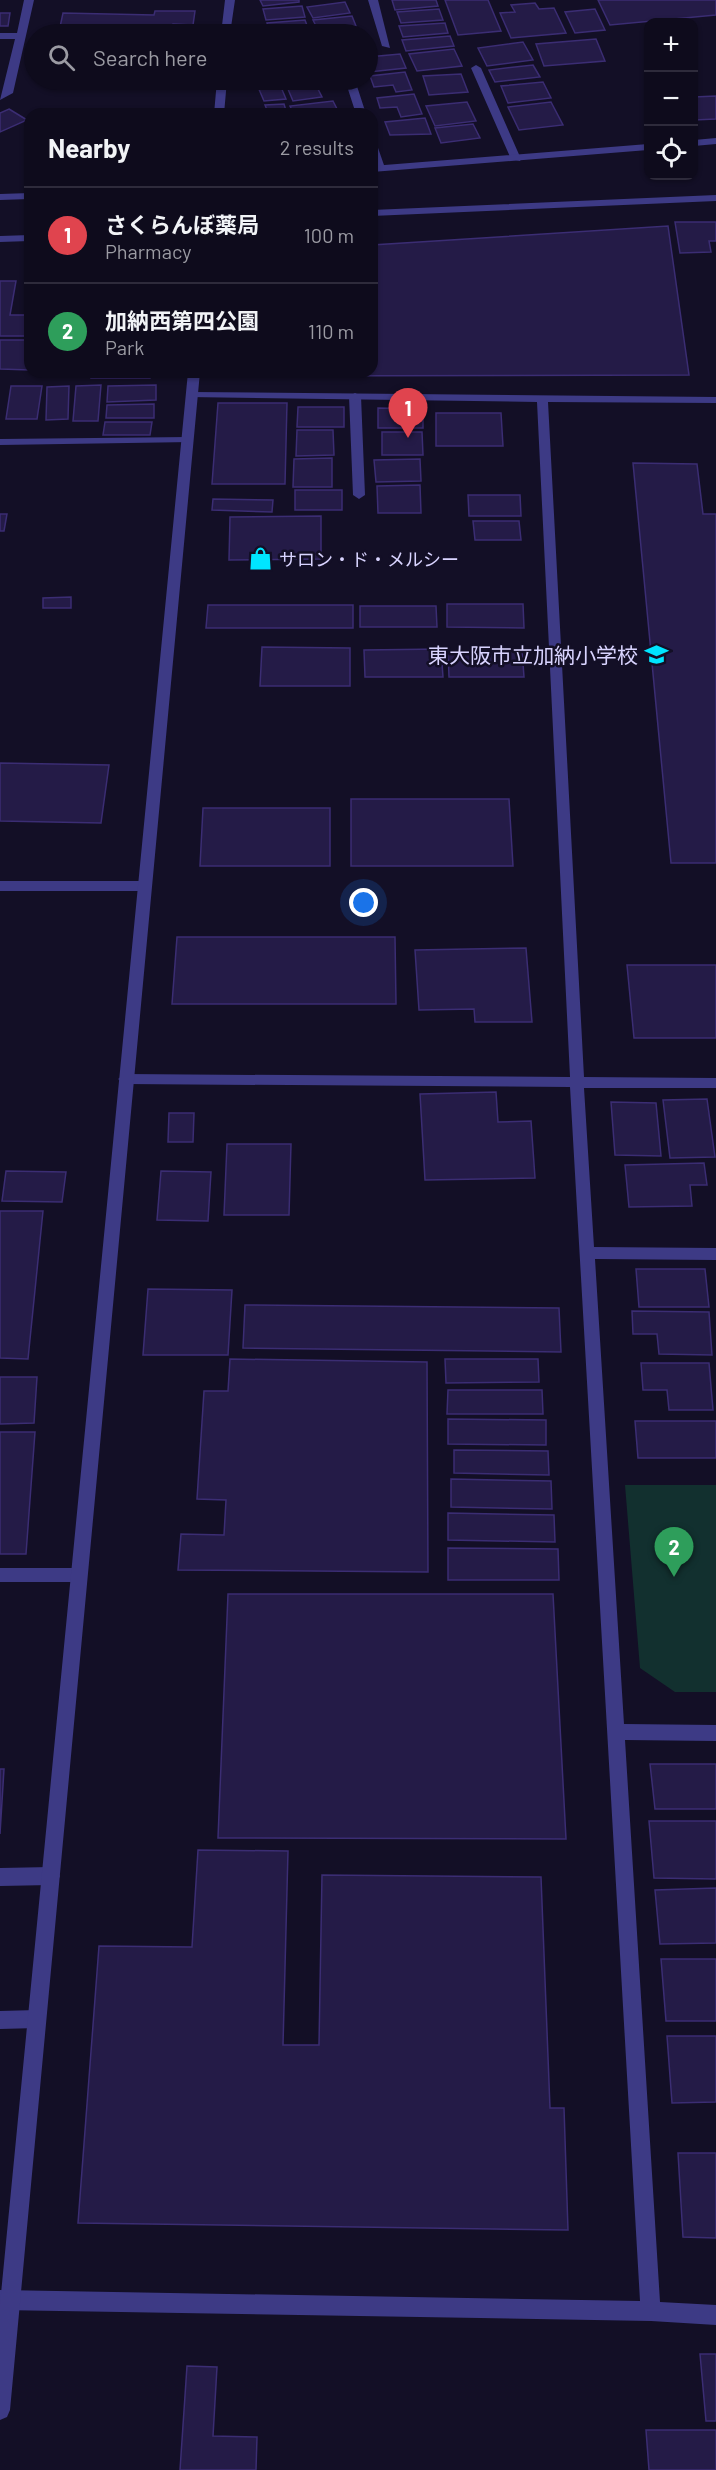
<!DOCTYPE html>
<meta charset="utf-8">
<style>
body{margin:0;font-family:Barlow,"Noto Sans JP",sans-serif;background:#171425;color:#f1f3f6}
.controls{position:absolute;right:18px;top:18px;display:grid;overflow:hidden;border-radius:12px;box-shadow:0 2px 4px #0004}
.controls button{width:54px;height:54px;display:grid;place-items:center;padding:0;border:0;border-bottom:2px solid #2e2b3b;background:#0e0b1c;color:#f1f3f6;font:30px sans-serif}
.you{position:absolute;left:364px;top:903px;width:21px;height:21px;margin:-15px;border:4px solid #fff;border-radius:50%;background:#1a73e8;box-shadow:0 0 0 9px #1a73e833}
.badge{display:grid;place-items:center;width:39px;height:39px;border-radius:50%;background:#00e5ff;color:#fff;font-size:20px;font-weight:700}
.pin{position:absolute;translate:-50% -50px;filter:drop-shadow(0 2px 3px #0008)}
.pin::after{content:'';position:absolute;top:32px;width:21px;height:18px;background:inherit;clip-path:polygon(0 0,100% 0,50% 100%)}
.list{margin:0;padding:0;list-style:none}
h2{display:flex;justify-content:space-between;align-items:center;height:78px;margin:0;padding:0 24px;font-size:26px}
h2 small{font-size:20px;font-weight:400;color:#9b9ba3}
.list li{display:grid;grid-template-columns:39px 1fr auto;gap:18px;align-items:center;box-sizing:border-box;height:96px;padding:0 24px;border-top:2px solid #2e2b3b}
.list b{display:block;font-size:22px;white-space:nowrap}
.list p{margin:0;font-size:20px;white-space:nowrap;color:#9b9ba3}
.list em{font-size:20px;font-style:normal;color:#9b9ba3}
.icon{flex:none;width:33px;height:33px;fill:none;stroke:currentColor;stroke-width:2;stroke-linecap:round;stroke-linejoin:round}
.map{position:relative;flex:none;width:716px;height:2470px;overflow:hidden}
.search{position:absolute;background:#0e0b1c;box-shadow:0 2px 4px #0004;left:24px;top:24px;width:354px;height:66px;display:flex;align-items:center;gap:15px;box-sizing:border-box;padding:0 21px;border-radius:33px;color:#9b9ba3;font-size:22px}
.panel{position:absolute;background:#0e0b1c;box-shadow:0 2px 4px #0004;left:24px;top:108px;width:354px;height:270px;border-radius:18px}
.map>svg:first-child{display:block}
</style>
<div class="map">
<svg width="716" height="2470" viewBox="0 0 716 2470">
<rect width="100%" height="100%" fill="#130f26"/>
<path fill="#12302f" d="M625,1485H716V1692H675L640,1668Z"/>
<path fill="#241b47" stroke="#3b2d73" stroke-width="1.5" d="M260,0H299V2L263,6Z
M392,0H436L438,6L395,10Z
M445,0H488L501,31L458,35Z
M598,0H716V15L610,25Z
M345,2L350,13L313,18L307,7Z
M535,3L539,9L554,8L566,33L511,38L500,13L515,12L511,5Z
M302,6L305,17L266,20L263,9Z
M439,9L443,20L401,23L397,12Z
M595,9L605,30L575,33L565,12Z
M155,11H195L193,25L173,24L171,34H72L74,27H60L63,13L154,15Z
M0,13H10L8,26H0Z
M352,16L356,26L318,30L313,20Z
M305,20L309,31L270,34L267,23Z
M445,23L448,33L403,37L399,26Z
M360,29L362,34H317Z
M450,36L454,46L406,51L402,40Z
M596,39L605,61L544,66L536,44Z
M523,42L533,60L487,66L478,48Z
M454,49L462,66L417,71L409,54Z
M400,54L406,68L369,72L368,57Z
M533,65L540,77L495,82L489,70Z
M405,72L412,90L396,92L393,85L374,87L370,76Z
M461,74L468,92L429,95L423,76Z
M255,80H278L286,99L264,101Z
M307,80H329L332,87L318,89L322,97L293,101L285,82Z
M543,82L551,98L508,103L501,86Z
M414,94L422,114L401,117L397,107L380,108L377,98Z
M716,96V119L694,120V97Z
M333,101L338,111L319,114H294L290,106Z
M467,102L476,121L435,126L426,106Z
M551,102L563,125L519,130L508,107Z
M284,104L287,114H254L253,112L267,110L265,105Z
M9,109L27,120L0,132V113Z
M425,118L431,134L390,135L385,122Z
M473,124L480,138L441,143L435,128Z
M675,222H716V241H709L711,252L680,253Z
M668,226L689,375L247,376V372H372V245Z
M0,281H16L10,315H29L25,336H0Z
M0,340H30V370L0,369Z
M91,372H151L150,378H91Z
M101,385L98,421H73L76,386Z
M156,385V400L107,402L108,386Z
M11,386H42L37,419H6Z
M69,386L68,419L46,420L47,387Z
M218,403H287L285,484H212Z
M154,404V418H106L107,405Z
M298,407H344V427H297Z
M378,408L423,409V428H378Z
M436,413H501L503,446H436Z
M105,422H152L150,435H103Z
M297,430H333L334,455L296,456Z
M382,432H422L423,455H382Z
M332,458V487H293L294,459Z
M420,459L421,481L376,482L374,460Z
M633,463L697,464L703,514H716V863H671Z
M420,485L421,513H378L377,486Z
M295,490H342V510H295Z
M468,495H520L521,516H469Z
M213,499L273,500L272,512L212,510Z
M0,514H7L4,531H0Z
M321,516V559L229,560L230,517Z
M473,521H519L521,540H475Z
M71,597V608H43V598Z
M447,604H523L524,628L447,627Z
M208,605H353V628H206Z
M360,606H436L437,627H360Z
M262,647L350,648V686H260Z
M441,649L443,677H365L364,650Z
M448,650H522L524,677H449Z
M0,763L109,765L101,823L0,821Z
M351,799H509L513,866H351Z
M203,808H330V866H200Z
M177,937H395L396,1004H172Z
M526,948L532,1022H475L474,1009L419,1010L415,950Z
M627,965H716V1038H634Z
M496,1092L498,1122L531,1121L535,1178L425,1180L420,1094Z
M707,1099L715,1157L670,1158L663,1100Z
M611,1102L656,1103L661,1156L615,1155Z
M169,1113H194L193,1142H168Z
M227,1144H291L289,1215H224Z
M704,1163L707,1185H690L692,1206L629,1207L625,1165Z
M6,1171L66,1172L62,1202L2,1201Z
M161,1171L211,1172L208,1221L157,1220Z
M0,1211H43L28,1359L0,1358Z
M636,1269H705L709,1307H639Z
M148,1289L232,1290L228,1355H143Z
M245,1305L559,1308L561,1352L243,1348Z
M632,1311L709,1312L712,1355L659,1354L657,1334H633Z
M230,1359L427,1362L428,1572L178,1570L181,1534L224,1535L226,1500L197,1499L204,1391H228Z
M445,1359H538L539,1382L446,1383Z
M641,1363H709L713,1410H669L667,1390H643Z
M0,1377H37L34,1423L0,1424Z
M448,1390H542L543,1414H447Z
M448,1419L546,1420V1445L448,1444Z
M635,1421H716V1458H638Z
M0,1432H35L26,1554H0Z
M454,1450L548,1451L549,1475L454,1473Z
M451,1479L551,1481L552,1509L451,1507Z
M448,1513L554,1515L555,1542L448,1540Z
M448,1548L558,1549L559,1580H448Z
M228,1594H553L566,1839L218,1838Z
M650,1764H716V1809H655Z
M0,1769H4L0,1834Z
M649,1821H716V1879L654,1878Z
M198,1850L288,1851L283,2045H319L322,1875L541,1877L550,2108H564L568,2230L78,2223L99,1946L192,1947Z
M716,1888V1943L660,1944L655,1890Z
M661,1959H716V2021H666Z
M667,2036H716V2102L672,2103Z
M678,2153H716V2238L683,2237Z
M700,2354H716V2421H706Z
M187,2366L217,2367L213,2436L257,2437L256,2470H180Z
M646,2430H716V2470H649Z"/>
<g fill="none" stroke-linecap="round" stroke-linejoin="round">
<path fill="#3d3a85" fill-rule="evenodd" d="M368,0H378L390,48L382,46Z
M476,65L481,68L521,159L520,161L511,159L471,68Z
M345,80H355L366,114H356Z
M372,142L377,145L385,168L384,170L375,168L372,159Z
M355,393L361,396L365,495L359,499L353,495L349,396Z
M51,1867L57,1870L60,1876L57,1882L51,1885L0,1886V1868Z
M37,2010L44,2012L46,2019L44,2026L37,2028L0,2029V2011Z"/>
<path fill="#3d3a85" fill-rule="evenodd" d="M24,0H34L13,93L0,100L15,39H0V33H17Z
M192,392L716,397V403L548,402L584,1077L716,1078V1088H584L594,1247L716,1248V1260L595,1259L624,1724L716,1725V1741L625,1740L660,2302L716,2305V2325L651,2321L0,2310V2290L640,2301L570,1087L125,1084L118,1079L125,1074L570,1077L537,402L188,397V393Z
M188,437L192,438V442L0,445V439Z
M0,881H145L152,886L145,891H0Z
M0,1568H79L85,1570L87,1575L85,1580L79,1582H0Z"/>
<path fill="#3d3a85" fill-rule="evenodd" d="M225,0H235L230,34H221Z
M217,80H227L224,114H214Z
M716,138V144L694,146V140Z
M648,144V150L372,172V166Z
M30,193V199L0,200V194Z
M716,195V201L372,216V210Z
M30,235V241L0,242V236Z
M188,372H200L10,2410L7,2417L0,2420V2304Z"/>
</g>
<defs>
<symbol id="shop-bare" viewBox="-9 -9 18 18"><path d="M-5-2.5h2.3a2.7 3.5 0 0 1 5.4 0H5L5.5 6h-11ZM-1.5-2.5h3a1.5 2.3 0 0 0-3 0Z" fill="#00e5ff" stroke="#130f26" stroke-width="2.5" paint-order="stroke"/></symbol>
<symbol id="school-bare" viewBox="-9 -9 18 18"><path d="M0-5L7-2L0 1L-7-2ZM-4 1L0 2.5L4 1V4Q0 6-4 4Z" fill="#00e5ff" stroke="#130f26" stroke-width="2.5" paint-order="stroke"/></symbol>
</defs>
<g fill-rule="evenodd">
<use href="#shop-bare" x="244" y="542" width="33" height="33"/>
<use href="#school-bare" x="640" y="638" width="33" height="33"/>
</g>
<g text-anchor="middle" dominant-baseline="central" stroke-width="5" stroke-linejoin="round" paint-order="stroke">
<g font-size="18" fill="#d9d4ff" stroke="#130f26" text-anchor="start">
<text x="279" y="559">サロン・ド・メルシー</text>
</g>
<g font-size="21" fill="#d9d4ff" stroke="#130f26" text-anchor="end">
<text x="638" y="654">東大阪市立加納小学校</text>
</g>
</g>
</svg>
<div class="controls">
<button>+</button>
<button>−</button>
<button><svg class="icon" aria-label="locate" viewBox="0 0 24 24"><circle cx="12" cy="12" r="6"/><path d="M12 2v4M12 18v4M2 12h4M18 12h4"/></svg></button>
</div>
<div class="you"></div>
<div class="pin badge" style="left:408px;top:438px;background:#e0444e">1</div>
<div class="pin badge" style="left:674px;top:1577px;background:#2e9e5b">2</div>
<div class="search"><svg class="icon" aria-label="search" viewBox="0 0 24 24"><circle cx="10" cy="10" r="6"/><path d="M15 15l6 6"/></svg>Search here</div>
<section class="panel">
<h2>Nearby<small>2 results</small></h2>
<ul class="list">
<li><span class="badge" style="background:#e0444e">1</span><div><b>さくらんぼ薬局</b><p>Pharmacy</p></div><em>100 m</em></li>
<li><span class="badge" style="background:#2e9e5b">2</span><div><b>加納西第四公園</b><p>Park</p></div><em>110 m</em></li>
</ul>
</section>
</div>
